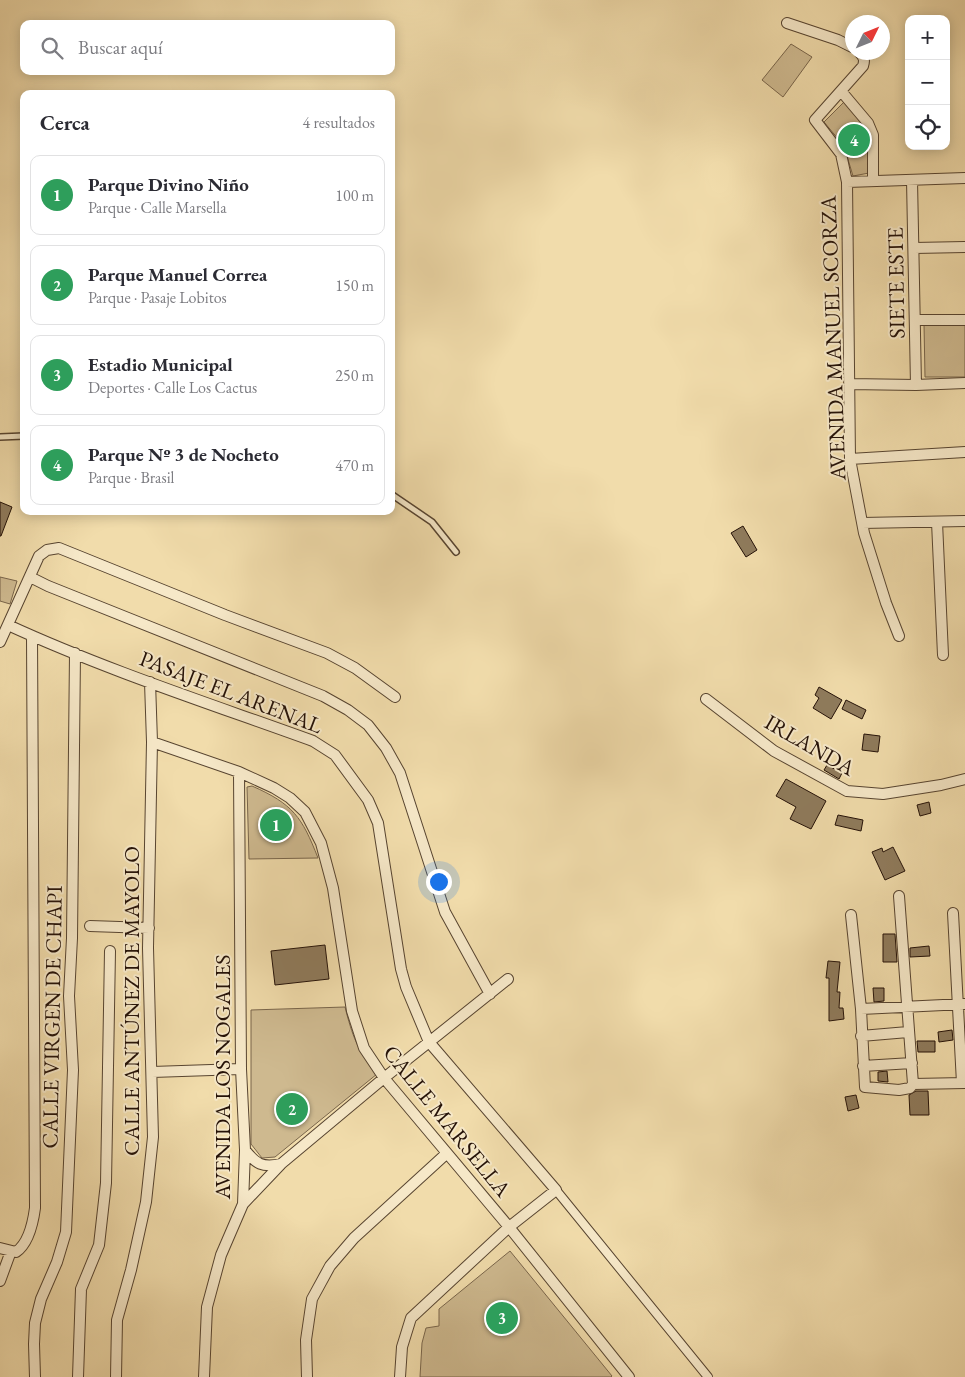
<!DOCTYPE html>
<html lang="es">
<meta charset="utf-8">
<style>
body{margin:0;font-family:"EB Garamond",serif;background:#f2f2f3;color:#2b2b33}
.controls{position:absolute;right:15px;top:15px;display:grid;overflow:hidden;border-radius:10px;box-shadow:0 2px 12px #0003}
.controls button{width:45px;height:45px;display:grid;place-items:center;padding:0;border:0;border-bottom:1px solid #e1e1e2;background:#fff;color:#2b2b33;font:25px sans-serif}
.compass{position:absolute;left:845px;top:15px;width:45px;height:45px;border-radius:50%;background:#fff;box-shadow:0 2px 12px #0003;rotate:47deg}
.you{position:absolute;left:438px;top:881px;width:18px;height:18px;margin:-12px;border:4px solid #fff;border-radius:50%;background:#1a73e8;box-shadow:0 0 0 8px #1a73e833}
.badge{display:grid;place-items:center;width:32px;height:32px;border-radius:50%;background:#2563eb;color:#fff;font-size:16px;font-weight:700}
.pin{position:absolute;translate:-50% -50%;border:2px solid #fff;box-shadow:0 1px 5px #0006}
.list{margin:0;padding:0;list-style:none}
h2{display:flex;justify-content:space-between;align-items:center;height:65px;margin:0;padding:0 20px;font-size:21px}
h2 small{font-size:16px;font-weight:400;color:#7c7c81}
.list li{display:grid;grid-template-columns:32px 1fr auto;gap:15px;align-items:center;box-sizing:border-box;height:80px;margin:0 10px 10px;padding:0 10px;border:1px solid #e1e1e2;border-radius:10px}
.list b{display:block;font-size:19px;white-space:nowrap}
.list p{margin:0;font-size:16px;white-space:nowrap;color:#7c7c81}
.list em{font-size:16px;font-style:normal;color:#7c7c81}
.icon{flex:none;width:28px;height:28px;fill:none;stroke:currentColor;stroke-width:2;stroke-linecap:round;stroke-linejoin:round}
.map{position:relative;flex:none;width:965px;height:1377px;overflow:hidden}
.search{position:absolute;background:#fff;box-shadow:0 2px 12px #0003;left:20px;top:20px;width:375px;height:55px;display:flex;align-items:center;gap:12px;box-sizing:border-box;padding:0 18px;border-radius:10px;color:#7c7c81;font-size:19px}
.panel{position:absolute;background:#fff;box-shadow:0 2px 12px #0003;left:20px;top:90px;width:375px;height:425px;border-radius:10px}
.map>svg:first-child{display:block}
</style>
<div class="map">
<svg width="965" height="1377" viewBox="0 0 965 1377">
<rect width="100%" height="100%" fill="#f1dcab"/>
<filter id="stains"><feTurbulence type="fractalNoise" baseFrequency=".004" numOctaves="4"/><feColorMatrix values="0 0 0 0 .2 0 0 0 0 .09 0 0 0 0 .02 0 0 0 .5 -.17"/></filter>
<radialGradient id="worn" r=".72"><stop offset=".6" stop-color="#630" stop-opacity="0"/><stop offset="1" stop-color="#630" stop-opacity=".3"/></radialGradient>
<path fill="#ceb98f" stroke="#79654b" d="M791,44L812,57L783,97L762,80Z
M844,102L865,124L869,135V173L853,176L844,146L824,122Z
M965,322V377H925L924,324Z
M0,577L17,581L10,604L0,601Z
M252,786C293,804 302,817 318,858L249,859L247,787Z
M345,1007C352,1035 358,1052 377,1074L275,1157L262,1158L251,1144V1010Z
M510,1251L612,1376L611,1377H420L422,1343L426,1328L439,1326V1309Z"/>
<path fill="#8f7b5c" stroke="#241107" d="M0,502L12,507L1,536H0Z
M743,526L757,550L746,557L731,533Z
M819,687L842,700L831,719L813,708L819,698L815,695Z
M846,700L866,710L862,719L842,709Z
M864,734L880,736L878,752L862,750Z
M827,765L842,773L839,779L824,770Z
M786,779L826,801L811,829L790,819L796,807L776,796Z
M929,802L931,813L920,816L917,805Z
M838,815L863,820L861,831L835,825Z
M893,847L905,871L885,880L872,852L882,848L883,852Z
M883,934H895L897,962H883Z
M325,945L329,979L275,985L271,951Z
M929,946L930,956L910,957V948Z
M828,961L840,962L837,992H840L839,1008H843L844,1019L829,1021V978H826Z
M873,988H884V1001L874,1002Z
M952,1030L953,1040L939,1042L938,1032Z
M917,1041H935V1052H918Z
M887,1071L888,1082L878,1081V1072Z
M916,1091H928L929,1115H910L909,1095Z
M856,1095L859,1108L848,1111L845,1097Z"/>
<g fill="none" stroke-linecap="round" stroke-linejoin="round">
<defs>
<path id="service" d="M0,437L24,436
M391,494L432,522L456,552"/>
<path id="pedestrian" d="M556,1190L708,1377"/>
<path id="minor" d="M787,23L838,40L852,47
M859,52C864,57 865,60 863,66L815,120L841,154L847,182L850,459L864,533L886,603L899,636
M841,91L868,123L873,135V181
M912,180L916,385
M847,182L965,178
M914,248L965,247
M915,320H965
M849,384L916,385L965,383
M850,459L965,452
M937,522L943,655
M862,523L965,521
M30,577L48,586L323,696L348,710L368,725L386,748L400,773L445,912L490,994
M8,625C106,670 211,704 313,741L335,755L368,800L378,823L401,969L406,987L429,1042L556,1190L509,1227L411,1318L402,1347L400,1377
M0,642L39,556L47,550L59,548L225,615L327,653L355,668L395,697
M706,699L774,751L847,791L883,794L941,785L965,779
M152,742L239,772L274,788L290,798L305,812L321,843L333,888L352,1011L364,1048L384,1078L509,1227L629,1377
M899,896L913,1084
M953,913L962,1083
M851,915L861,1009L865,1087L899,1090L910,1088L913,1084L965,1083
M90,926L149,928
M861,1009L964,1004
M861,1036L908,1032
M863,1066L912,1063
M152,1072L241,1069
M245,1150C256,1164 262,1168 281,1164
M243,1204L281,1164L384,1078L508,979
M0,1248L16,1252C29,1243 33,1223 35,1208L32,636
M0,1281L11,1251
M35,1377L34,1344L35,1323L41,1299L57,1262L66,1232L73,1070L69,996L72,938L75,653
M78,1377L81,1289L99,1245L106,1183L110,951
M116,1377L117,1320L131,1270L146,1202L153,1137L148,948L152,742L150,682
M204,1377L207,1307L221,1255L243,1204L245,1150L241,1069L239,772
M307,1377L306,1340L312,1299L330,1266L354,1238L446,1154"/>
</defs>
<use href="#service" stroke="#574430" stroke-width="8"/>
<use href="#pedestrian" stroke="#574430" stroke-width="10"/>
<use href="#minor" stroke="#574430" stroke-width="12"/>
<use href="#service" stroke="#f6e8c8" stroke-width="5"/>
<use href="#pedestrian" stroke="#f6e8c8" stroke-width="8"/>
<use href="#minor" stroke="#f6e8c8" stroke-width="10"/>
</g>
<g text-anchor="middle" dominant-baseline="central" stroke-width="4" stroke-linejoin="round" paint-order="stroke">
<g font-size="22" fill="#241107" stroke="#f6e8c8">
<text transform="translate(896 283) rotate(-91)">SIETE ESTE</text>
<text transform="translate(833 338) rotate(-92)">AVENIDA MANUEL SCORZA</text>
<text transform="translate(231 692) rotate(21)">PASAJE EL ARENAL</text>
<text transform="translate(810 745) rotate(30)">IRLANDA</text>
<text transform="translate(131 1001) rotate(-90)">CALLE ANTÚNEZ DE MAYOLO</text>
<text transform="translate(52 1017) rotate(-89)">CALLE VIRGEN DE CHAPI</text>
<text transform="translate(222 1077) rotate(-90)">AVENIDA LOS NOGALES</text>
<text transform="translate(447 1121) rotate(51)">CALLE MARSELLA</text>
</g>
</g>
<rect width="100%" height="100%" filter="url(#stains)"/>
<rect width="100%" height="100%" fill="url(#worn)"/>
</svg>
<div class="controls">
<button>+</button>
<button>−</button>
<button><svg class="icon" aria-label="locate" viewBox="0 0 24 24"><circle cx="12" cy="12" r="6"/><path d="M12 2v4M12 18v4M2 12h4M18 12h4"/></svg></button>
</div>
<svg class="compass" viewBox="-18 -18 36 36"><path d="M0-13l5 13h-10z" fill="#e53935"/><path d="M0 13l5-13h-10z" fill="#7c7c81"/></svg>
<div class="you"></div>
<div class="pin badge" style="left:276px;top:825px;background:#2e9e5b">1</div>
<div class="pin badge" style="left:292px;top:1109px;background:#2e9e5b">2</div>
<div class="pin badge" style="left:502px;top:1318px;background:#2e9e5b">3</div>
<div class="pin badge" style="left:854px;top:140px;background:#2e9e5b">4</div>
<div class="search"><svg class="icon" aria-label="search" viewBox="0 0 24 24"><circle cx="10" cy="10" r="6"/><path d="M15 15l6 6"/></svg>Buscar aquí</div>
<section class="panel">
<h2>Cerca<small>4 resultados</small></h2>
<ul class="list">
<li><span class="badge" style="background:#2e9e5b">1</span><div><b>Parque Divino Niño</b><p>Parque · Calle Marsella</p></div><em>100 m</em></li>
<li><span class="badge" style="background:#2e9e5b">2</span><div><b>Parque Manuel Correa</b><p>Parque · Pasaje Lobitos</p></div><em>150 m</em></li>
<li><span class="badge" style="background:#2e9e5b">3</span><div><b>Estadio Municipal</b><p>Deportes · Calle Los Cactus</p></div><em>250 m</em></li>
<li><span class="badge" style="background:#2e9e5b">4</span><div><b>Parque Nº 3 de Nocheto</b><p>Parque · Brasil</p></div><em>470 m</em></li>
</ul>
</section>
</div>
